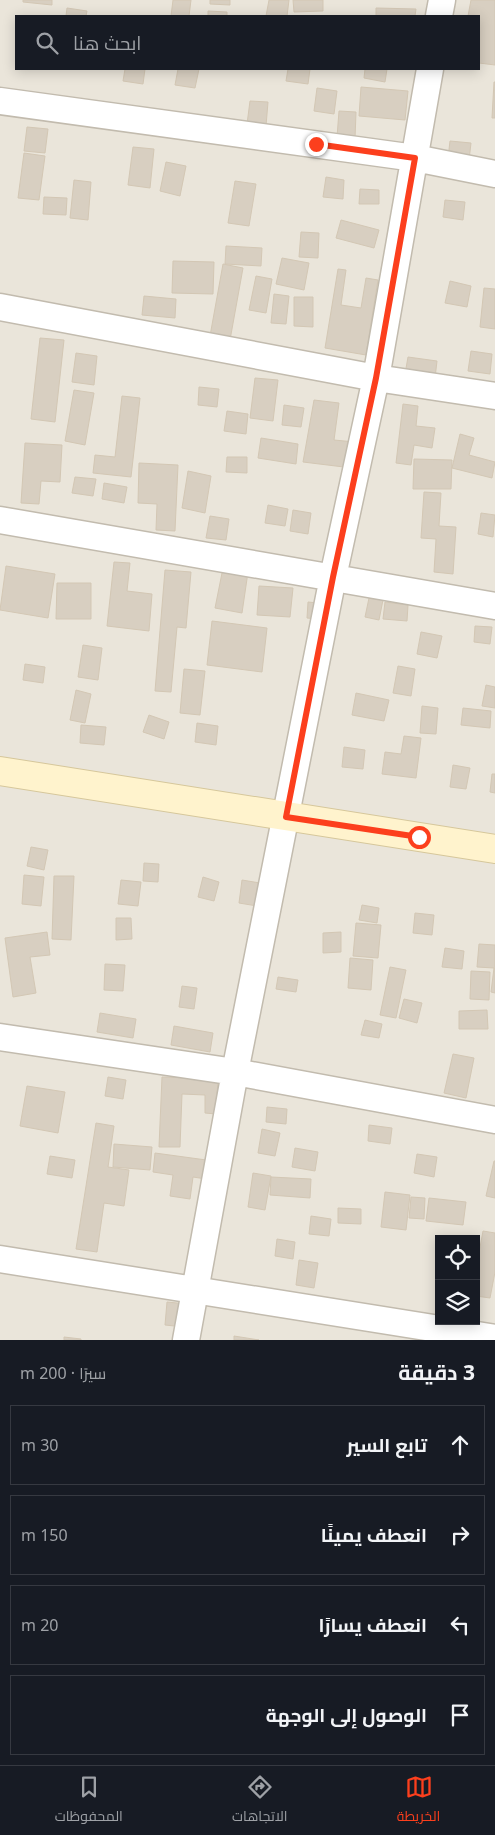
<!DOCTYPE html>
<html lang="ar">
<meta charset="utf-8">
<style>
body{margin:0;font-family:"Noto Sans",Cairo,sans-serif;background:#20242c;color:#f1f3f6;direction:rtl}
.controls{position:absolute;right:15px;bottom:15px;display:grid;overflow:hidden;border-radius:0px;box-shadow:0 2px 12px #0003}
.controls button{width:45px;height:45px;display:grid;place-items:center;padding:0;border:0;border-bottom:1px solid #363941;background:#171b24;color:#f1f3f6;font:25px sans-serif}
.stop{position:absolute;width:15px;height:15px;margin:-11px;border:4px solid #fc3f1d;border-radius:50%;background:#fff}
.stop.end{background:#fc3f1d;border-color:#fff;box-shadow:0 1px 5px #0008}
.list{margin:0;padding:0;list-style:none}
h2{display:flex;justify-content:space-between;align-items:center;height:65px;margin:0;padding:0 20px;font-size:21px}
h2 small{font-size:16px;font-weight:400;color:#9ea1a6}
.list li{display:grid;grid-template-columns:32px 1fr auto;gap:15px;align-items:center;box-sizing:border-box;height:80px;margin:0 10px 10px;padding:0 10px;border:1px solid #363941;border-radius:0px}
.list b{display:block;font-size:19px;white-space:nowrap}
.list em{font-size:16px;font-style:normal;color:#9ea1a6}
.icon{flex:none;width:28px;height:28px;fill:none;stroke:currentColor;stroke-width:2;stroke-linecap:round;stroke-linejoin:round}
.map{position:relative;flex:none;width:495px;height:1340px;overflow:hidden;direction:ltr}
.search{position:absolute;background:#171b24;box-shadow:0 2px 12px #0003;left:15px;right:15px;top:15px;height:55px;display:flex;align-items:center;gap:12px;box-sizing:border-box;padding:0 18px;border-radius:0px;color:#9ea1a6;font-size:19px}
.sheet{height:425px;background:#171b24}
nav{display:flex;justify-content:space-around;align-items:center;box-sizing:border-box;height:70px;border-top:1px solid #363941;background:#171b24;font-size:14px;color:#9ea1a6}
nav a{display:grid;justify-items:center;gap:2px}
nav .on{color:#fc3f1d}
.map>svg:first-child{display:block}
</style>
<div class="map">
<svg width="495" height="1340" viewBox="0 0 495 1340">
<rect width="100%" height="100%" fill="#f6f3ec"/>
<path fill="#eae5da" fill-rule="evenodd" d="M0,0H495V1340H0ZM16,16H479V69H16ZM439,1239H476V1321H439Z"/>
<path fill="#d8cfc1" stroke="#d3c7b4" d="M23,0H52V5L23,2Z
M173,0H191L189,16H171Z
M210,0H230V5L210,4Z
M269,0H289L287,16H266Z
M293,0H323V11L294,12Z
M471,0H495V65L479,63V16H468Z
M67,8L87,11L86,16H66Z
M376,8L416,9L415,16H376Z
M208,11L227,12V16H208Z
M125,69H145L143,84L123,81Z
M178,69H199L195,88L175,85Z
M288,69H310L308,84L286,81Z
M365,69H387L385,82L364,78Z
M494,82H495V118H492Z
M361,87L408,91L405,120L359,116Z
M317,88L337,91L334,114L314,111Z
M250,101L268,102L266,126L247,124Z
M339,111L356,112L355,139L337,137Z
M27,127L48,129L45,153L24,151Z
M450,141L471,143L469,160L448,158Z
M133,147L154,149L150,188L128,185Z
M24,153L45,156L39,200L18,198Z
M166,162L186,166L180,196L160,191Z
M326,177L344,180L343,199L323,197Z
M74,180L91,182L88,220L70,218Z
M235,181L256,184L249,226L228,223Z
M360,189L379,190V204H359Z
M44,197L67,198L66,215L43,214Z
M445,200L465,202L463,220L443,217Z
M341,220L379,230L374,248L336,238Z
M301,232L319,233L318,258L299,257Z
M226,246L262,248L261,266L225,264Z
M282,258L309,263L304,290L276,284Z
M173,261L214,262L213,294L172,293Z
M223,264L243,268L230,340L210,336Z
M338,269L346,270L341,305L361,308L366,278L378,280L366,355L325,348Z
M256,276L272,279L266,313L249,310Z
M450,281L471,286L467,307L445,303Z
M484,288L495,289V329L480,327Z
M274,294L289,296L286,324L271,323Z
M144,296L176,299L175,318L142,315Z
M294,297H313V327L294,326Z
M40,338L64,340L55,422L31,419Z
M471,351L492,354L490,374L468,371Z
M76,353L97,356L94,385L72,382Z
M408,357L437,361L435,378L405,374Z
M255,378L278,380L273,421L250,418Z
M199,387L219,389L217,407L198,405Z
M74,390L94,393L85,445L65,441Z
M122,396L140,398L131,477L93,473L95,455L115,457Z
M314,400L339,403L334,440L355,442L352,468L303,462Z
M403,404L418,406L416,426L435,428L432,448L414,445L411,465L396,463Z
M284,405L304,408L301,427L282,425Z
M227,411L248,414L246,434L224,431Z
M460,434L474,438L469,455L495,462L492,478L452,468Z
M261,438L298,444L296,464L258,458Z
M25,443L62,445L60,482L41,481L39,504L21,503Z
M227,457H247V473L226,472Z
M414,459L452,460L451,489H413Z
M139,463L178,465L175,531L156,530L157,504L138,503Z
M188,471L211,476L205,513L182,508Z
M75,477L96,479L93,496L72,493Z
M104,483L127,487L124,503L102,499Z
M424,492L441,493L439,526L456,527L453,574L434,572L436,539L421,538Z
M268,505L288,509L285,526L265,523Z
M293,510L311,513L308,534L290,531Z
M481,513L495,515L493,537L478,534Z
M210,516L229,519L226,540L206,538Z
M114,562L130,563L127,591L152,594L149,631L107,626Z
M6,566L55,574L48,618L0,610Z
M223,568L248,572L242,613L215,608Z
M165,570L191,572L186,628L177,627L171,692L155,691Z
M57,583H91V619H56Z
M259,586L293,588L290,617L257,615Z
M369,598L383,600L379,620L365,617Z
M308,602L328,604L326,620L307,618Z
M385,602L408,605L407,621L383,619Z
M212,621L267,628L262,672L207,665Z
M475,626L492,627L490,644L474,642Z
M421,632L442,636L437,658L417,654Z
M83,645L102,648L98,680L78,677Z
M25,664L45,667L43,683L23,680Z
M398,666L415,669L411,696L393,693Z
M184,669L205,671L200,715L180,713Z
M486,685L495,687V708L482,706Z
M76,690L91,694L85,723L70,720Z
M356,693L389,700L384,721L352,715Z
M422,706L438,708L436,734L420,733Z
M463,708L491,711L490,728L461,725Z
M149,715L169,722L164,739L143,732Z
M197,723L218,726L216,745L195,742Z
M81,725L106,727L104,745L80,743Z
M404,736L421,738L416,778L382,774L385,752L401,754Z
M344,747L365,750L363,769L342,767Z
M453,765L470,768L466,789L450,787Z
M492,774H495V793L490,792Z
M31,847L48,850L44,870L27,866Z
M144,863L159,864L158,882L143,881Z
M24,875L44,877L41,906L22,904Z
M54,876H74L71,940L52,939Z
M203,877L219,882L214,901L198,897Z
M121,880L141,882L138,906L118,904Z
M242,880L260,883L257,906L239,903Z
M362,905L379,908L377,923L359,920Z
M415,913L434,915L432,935L413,933Z
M116,918H131L132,939L116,940Z
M356,923L381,925L378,958L353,956Z
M47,932L50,955L30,957L36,993L13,997L5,938Z
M341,932V952L323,953V933Z
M479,944L495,945V993L491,992L494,968L477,967Z
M445,948L464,951L462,969L442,967Z
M350,958L373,960L371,990L348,988Z
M105,964L125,965L123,991L104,990Z
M390,967L406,970L396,1018L380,1015Z
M471,971L490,972L489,1000L470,999Z
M278,977L298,980L296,992L276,989Z
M182,986L197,988L194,1009L179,1007Z
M404,999L422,1003L417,1023L399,1018Z
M487,1010L488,1029H459V1011Z
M100,1013L136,1019L133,1038L97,1032Z
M365,1020L382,1024L379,1038L361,1035Z
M174,1026L213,1033L210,1052L171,1045Z
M453,1054L474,1058L466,1098L444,1093Z
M108,1077L126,1080L123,1099L105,1096Z
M162,1077L218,1079L216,1114L205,1113V1095L182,1094L180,1147H159Z
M27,1086L65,1092L58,1133L20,1126Z
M267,1107L287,1109L286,1124L266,1122Z
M96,1123L114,1126L108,1167L129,1170L124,1206L104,1203L97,1252L76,1249Z
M369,1125L392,1128L390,1144L368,1141Z
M262,1129L280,1133L275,1156L258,1153Z
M114,1144L152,1147L150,1170L113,1167Z
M295,1148L318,1152L315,1171L292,1167Z
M155,1153L221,1162L219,1181L193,1177L190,1199L170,1196L173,1175L153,1172Z
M417,1154L437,1157L434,1177L414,1173Z
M50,1156L75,1160L72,1178L47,1174Z
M494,1161H495V1198L486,1196Z
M253,1173L271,1176L265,1210L248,1207Z
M271,1177L311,1179L310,1198L270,1195Z
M385,1192L410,1195L406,1230L381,1227Z
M411,1197L425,1198L424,1219L409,1218Z
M429,1198L466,1202L463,1225L426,1221Z
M338,1208L361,1209V1224L338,1223Z
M311,1216L331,1219L329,1236L309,1234Z
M483,1231L495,1233V1272L490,1298L476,1296V1269Z
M277,1239L295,1242L293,1259L275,1256Z
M299,1260L318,1263L314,1288L296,1285Z
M167,1302L187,1304L184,1327L165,1325Z
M234,1336L259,1340H234Z
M64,1337L81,1339V1340H64Z"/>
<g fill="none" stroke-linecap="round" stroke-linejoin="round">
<defs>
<path id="street" d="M439,16L442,0
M0,101L415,158L495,174
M0,307L376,378L495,396
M0,520L495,606
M0,1037L235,1072L495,1120
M0,1259L495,1338
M186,1340L235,1072L333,577L376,378L430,69"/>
<path id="secondary" d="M0,771L495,849"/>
</defs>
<use href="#street" stroke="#c2bbae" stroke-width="29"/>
<use href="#secondary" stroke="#d6c79b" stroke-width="30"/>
<use href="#street" stroke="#fff" stroke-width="26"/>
<use href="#secondary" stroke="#fff3cd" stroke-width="28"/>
</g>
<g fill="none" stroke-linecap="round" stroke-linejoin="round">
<path stroke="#fc3f1d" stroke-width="6" d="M316,144L415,158L376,378L333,577L286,817L419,837"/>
</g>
</svg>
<div class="controls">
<button><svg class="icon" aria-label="locate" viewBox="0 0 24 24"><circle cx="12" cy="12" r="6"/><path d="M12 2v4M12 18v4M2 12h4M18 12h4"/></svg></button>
<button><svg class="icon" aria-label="layers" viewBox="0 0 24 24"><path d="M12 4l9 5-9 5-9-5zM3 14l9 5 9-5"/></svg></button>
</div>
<div class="stop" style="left:419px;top:837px"></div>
<div class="stop end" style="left:316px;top:144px"></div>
<div class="search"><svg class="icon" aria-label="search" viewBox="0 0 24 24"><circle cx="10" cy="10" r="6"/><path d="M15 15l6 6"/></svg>ابحث هنا</div>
</div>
<section class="sheet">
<h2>3 دقيقة<small>سيرًا · 200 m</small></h2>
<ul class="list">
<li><svg class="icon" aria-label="ahead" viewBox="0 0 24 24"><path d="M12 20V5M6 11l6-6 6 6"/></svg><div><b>تابع السير</b></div><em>30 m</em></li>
<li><svg class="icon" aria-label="right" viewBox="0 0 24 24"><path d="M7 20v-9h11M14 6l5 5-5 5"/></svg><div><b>انعطف يمينًا</b></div><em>150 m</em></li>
<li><svg class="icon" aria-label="left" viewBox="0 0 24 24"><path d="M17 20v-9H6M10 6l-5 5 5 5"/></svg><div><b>انعطف يسارًا</b></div><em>20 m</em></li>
<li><svg class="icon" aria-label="arrive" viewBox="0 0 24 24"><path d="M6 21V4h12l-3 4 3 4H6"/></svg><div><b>الوصول إلى الوجهة</b></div></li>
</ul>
</section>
<nav>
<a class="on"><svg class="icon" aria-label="map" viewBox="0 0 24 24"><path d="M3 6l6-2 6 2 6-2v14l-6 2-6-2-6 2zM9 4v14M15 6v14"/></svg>الخريطة</a>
<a><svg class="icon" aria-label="directions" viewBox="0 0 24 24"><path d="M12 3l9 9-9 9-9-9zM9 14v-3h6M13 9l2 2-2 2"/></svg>الاتجاهات</a>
<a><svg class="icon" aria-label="saved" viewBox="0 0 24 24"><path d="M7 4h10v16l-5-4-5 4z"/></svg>المحفوظات</a>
</nav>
